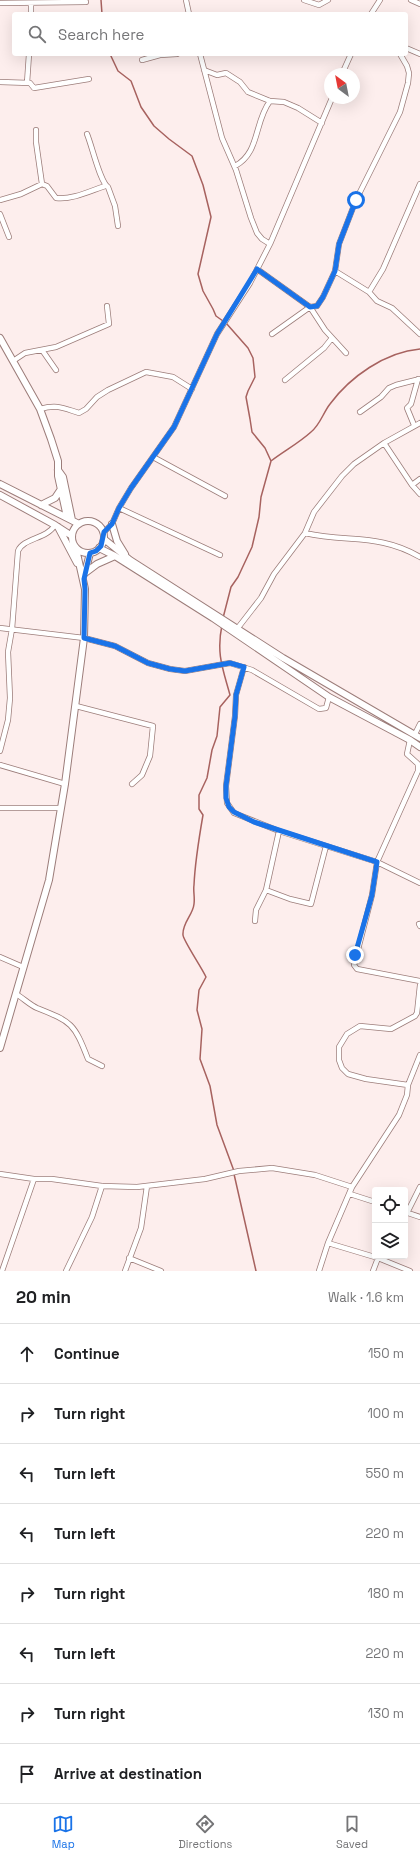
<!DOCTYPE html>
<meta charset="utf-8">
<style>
body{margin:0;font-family:"Space Grotesk",sans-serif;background:#f2f2f2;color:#202124}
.controls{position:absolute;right:12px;bottom:12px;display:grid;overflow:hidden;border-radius:4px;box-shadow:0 4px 16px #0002}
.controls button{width:36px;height:36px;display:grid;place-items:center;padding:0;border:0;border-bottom:1px solid #e0e0e0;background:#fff;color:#202124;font:20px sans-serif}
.compass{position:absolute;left:324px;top:68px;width:36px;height:36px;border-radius:50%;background:#fff;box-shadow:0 4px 16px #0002;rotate:328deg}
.stop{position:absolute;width:12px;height:12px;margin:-9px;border:3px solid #1a73e8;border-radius:50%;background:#fff}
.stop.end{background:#1a73e8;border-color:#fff;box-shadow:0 1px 4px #0008}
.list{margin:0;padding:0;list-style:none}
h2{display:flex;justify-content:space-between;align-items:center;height:52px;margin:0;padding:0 16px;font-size:17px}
h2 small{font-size:13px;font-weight:400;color:#757577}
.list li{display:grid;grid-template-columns:26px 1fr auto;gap:12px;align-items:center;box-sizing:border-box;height:60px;padding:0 16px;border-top:1px solid #e0e0e0}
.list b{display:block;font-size:15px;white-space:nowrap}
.list em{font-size:13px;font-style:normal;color:#757577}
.icon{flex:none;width:22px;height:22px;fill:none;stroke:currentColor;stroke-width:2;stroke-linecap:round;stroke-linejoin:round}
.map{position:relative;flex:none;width:420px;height:1271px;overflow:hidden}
.search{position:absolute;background:#fff;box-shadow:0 4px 16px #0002;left:12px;right:12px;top:12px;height:44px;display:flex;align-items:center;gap:10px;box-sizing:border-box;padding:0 14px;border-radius:4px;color:#757577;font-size:15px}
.sheet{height:532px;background:#fff}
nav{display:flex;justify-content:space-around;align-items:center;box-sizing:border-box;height:56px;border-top:1px solid #e0e0e0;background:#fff;font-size:11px;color:#757577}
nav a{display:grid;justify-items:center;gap:2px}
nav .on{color:#1a73e8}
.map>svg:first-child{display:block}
</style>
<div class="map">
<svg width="420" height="1271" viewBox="0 0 420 1271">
<rect width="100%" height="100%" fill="#fdeeed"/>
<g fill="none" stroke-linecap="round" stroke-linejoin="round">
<path stroke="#a7625f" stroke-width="1.5" d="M101,0L102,14
M110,54L118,71L131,81L141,107L154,126L169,139L192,156L203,185L211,217L198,274L203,291L213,309L216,316L223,321
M271,461C284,451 299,443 311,432C320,425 323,413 330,404C350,377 385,352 420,349
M223,618L231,587L238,577L252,547L259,517L261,497L271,461L265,448L252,432L250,419L246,397L248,391L255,377L253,358L248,348L226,323
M222,625C216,654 223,669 230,695L220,707L217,736L212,750L207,778L199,795V809L203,815C199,838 195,862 194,885C193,891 195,897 194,904C193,915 182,923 183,935C183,940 202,968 206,977L199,990L197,1010L202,1029L200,1059L210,1086L217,1125L234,1171
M234,1174L256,1271"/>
<defs>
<path id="minor" d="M186,0L189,14
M304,0L319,5L328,0
M411,0L420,4
M0,3L86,2
M31,3V14
M371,14L380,0
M406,48L420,54
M200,54L222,138L236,170L251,218L257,233L262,239L270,244
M142,60L160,55L177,54
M204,70L217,75L226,73L240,82L248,92L270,101L284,102L298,108L322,123
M342,74L351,54
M0,82L30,83L34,88L89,79
M27,83L29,54
M36,130V142L42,184
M87,134C92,146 100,182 108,187L115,206L118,226
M235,166C260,153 254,122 270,101
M0,200L21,194L42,184L47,186L56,198C72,200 90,191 105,186
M0,214L9,237
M257,269L310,307L325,330L346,353
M335,271L369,292L377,301L392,308L420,334
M369,292L383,269L420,184
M272,334L310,307L317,306L323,297L335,271L339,244L356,200L400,112L408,83L409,73L407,66L400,54
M42,350L56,370
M13,361L25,353L56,347L109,324L107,306
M285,380L324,348L332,338
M40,409C57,404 63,408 79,413L86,409L97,397L108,390L146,372L173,377L192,389
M360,412L381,397L389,388L396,385L420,379
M414,425L407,408L411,404L418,379
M384,443L412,485L420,494
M153,457L225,496
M412,485L420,479
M119,508L220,555
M104,532L112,524L119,508L131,488L174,427L217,334L250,283L270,244L332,98
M305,533C348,543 379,533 420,557
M0,628L84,638L115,646L148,663L170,669L185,671L230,663L252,670L319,709L326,708L329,697
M237,629L261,598L274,574L305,533L314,512L342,476L354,464L384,443L420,423
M244,667L236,695L235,716L226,786L227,803L234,813L279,831L377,862L420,883
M76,706L153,726L150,756L142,775L132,784
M415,734L420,724
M410,740L407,754L418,764V771L377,862L372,895L354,965L357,969L420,981
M0,751L8,720L10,698L8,652L12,629L18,551C23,538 47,539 55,525
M0,765L65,784
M0,808H61
M266,890L290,899L311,904L326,846
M255,921L256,910L266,890L279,831
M419,924L420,926
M0,957L23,967
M16,994C23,998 30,1005 37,1008C72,1022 74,1023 88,1059L102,1066
M408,1085L366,1079L348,1074L342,1068L339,1060V1047L347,1034L360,1026L391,1029L415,1016L417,1013L420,985
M0,1174L34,1179H52L102,1186L137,1187L205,1179L239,1171L272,1168L315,1175L352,1187
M350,1194L375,1202
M405,1212L420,1217
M407,1213L420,1187
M328,1243L378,1258L410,1271
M129,1258L161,1271
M2,1271L34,1179
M66,1271L92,1217L102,1186
M125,1271L141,1228L147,1186
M319,1271L328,1243L352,1187L399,1115L407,1095L408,1085L420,1055
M373,1271L378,1258"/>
<path id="secondary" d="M0,338L40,409L51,439L58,461V476L67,517
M58,470L63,477L72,520
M0,484L79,524
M0,495L55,525L72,536
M41,505L55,498L61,489
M72 537a16 16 0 1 1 32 0a16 16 0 1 1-32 0Z
M112,524L117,541L125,554
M58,527L77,563
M104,539L130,560L283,658L420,738
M99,548L115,556L213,618L329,697L410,740L420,747
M85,573L97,564L115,556
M85,573L90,553
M0,1048L49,880L65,784L84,638L85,589L76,549"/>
</defs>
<use href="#minor" stroke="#9c7d7a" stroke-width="6"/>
<use href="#secondary" stroke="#9c7d7a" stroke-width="8"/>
<use href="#minor" stroke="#fff" stroke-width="4.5"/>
<use href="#secondary" stroke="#fff" stroke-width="6"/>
</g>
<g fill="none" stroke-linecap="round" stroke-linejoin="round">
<path stroke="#1a73e8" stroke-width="5" d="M355,955L372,895L377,862L254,822L234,812L229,807L226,798V786L235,716L236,695L244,667L230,663L185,671L170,669L148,663L115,646L84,638L85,589L84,579L90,553L96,551L101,546L104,532L112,524L119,508L131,488L174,427L217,334L257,269L310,307L317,306L323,297L335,271L339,244L356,200"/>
</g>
</svg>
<div class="controls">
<button><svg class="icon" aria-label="locate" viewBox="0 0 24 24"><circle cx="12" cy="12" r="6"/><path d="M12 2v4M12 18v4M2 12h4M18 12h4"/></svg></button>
<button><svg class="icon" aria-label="layers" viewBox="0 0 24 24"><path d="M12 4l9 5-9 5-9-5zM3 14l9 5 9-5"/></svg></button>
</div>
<svg class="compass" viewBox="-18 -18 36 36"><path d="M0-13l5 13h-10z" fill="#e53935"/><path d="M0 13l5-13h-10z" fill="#757577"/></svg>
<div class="stop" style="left:356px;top:200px"></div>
<div class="stop end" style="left:355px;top:955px"></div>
<div class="search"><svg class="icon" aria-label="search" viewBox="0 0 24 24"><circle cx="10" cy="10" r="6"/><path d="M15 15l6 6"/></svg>Search here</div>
</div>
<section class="sheet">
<h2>20 min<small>Walk · 1.6 km</small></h2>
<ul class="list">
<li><svg class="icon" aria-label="ahead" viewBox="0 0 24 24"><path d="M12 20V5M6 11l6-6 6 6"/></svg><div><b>Continue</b></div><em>150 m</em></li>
<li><svg class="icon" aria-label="right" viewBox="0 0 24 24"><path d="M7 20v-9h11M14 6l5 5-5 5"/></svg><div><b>Turn right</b></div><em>100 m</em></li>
<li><svg class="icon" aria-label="left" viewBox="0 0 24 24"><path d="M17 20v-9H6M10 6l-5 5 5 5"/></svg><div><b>Turn left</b></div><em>550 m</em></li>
<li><svg class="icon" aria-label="left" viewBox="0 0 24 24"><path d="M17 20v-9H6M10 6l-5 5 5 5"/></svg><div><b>Turn left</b></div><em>220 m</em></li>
<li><svg class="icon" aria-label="right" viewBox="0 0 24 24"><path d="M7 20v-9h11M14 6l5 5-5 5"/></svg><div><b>Turn right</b></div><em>180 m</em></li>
<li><svg class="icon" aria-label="left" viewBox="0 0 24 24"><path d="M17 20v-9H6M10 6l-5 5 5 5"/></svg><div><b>Turn left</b></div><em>220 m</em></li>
<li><svg class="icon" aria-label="right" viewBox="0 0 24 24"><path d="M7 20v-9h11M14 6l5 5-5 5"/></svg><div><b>Turn right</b></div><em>130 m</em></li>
<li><svg class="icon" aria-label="arrive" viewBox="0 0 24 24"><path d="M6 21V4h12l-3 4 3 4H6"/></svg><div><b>Arrive at destination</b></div></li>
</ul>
</section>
<nav>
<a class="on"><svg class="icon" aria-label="map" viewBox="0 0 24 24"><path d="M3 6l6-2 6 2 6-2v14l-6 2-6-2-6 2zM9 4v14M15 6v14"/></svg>Map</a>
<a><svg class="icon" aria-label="directions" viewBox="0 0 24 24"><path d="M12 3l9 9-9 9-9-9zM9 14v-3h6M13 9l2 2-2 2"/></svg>Directions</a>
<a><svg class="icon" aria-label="saved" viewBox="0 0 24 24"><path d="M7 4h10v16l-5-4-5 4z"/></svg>Saved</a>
</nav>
